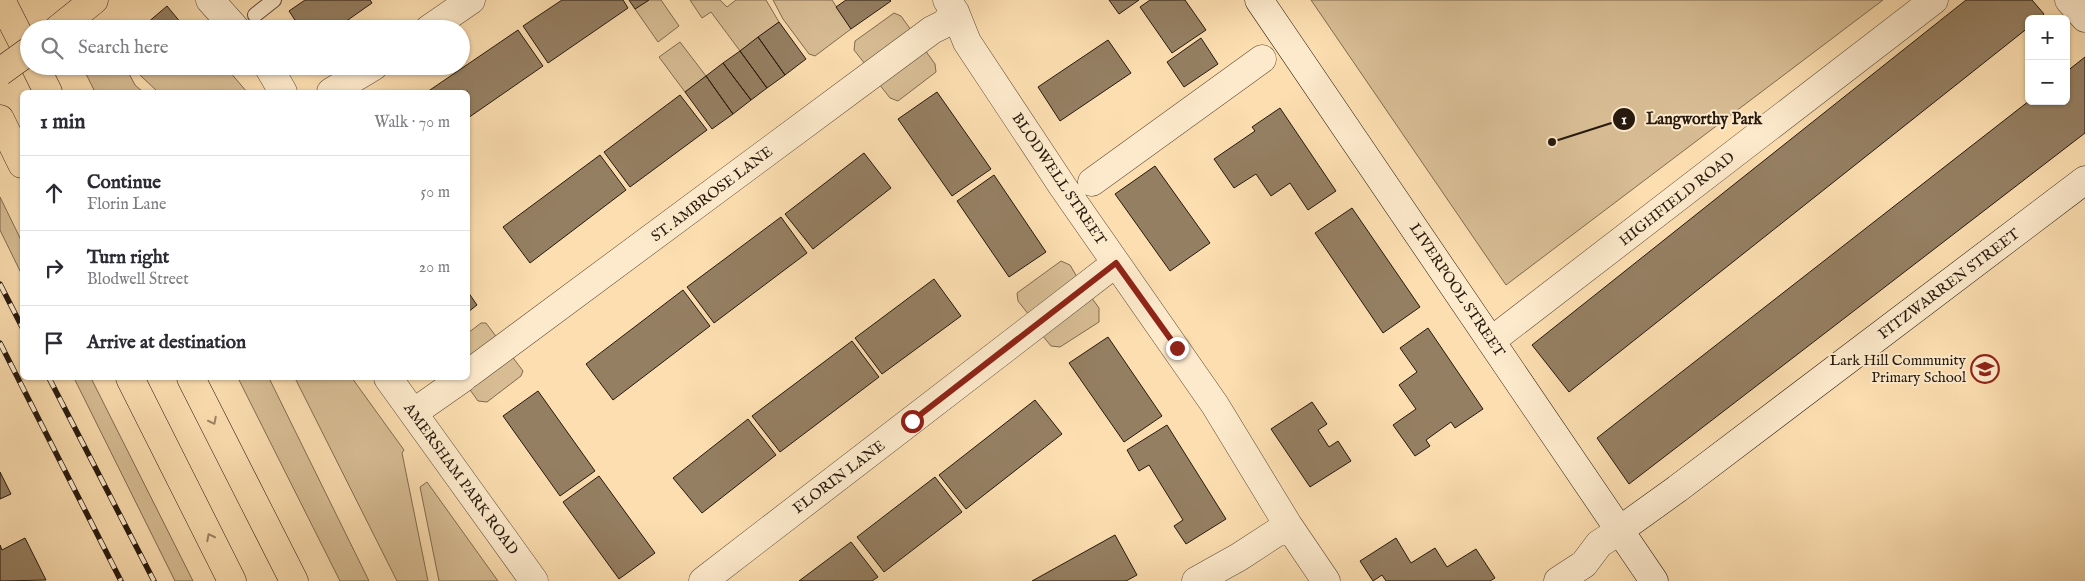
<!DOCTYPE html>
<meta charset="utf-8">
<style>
body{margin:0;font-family:"IM FELL English",serif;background:#f7f7f7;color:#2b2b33}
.controls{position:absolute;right:15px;top:15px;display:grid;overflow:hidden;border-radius:8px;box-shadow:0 1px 4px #0004}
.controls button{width:45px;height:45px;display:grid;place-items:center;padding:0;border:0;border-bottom:1px solid #e1e1e2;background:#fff;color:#2b2b33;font:25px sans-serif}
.stop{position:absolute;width:15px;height:15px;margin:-11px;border:4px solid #8f2418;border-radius:50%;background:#fff}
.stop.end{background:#8f2418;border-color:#fff;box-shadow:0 1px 5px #0008}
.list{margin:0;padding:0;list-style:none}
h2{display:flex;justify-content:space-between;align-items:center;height:65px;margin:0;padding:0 20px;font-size:21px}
h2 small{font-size:16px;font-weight:400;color:#7c7c81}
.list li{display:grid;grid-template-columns:32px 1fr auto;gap:15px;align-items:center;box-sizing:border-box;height:75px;padding:0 20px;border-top:1px solid #e1e1e2}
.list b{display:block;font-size:19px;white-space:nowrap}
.list p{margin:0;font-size:16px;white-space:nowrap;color:#7c7c81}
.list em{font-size:16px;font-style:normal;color:#7c7c81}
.icon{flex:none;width:28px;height:28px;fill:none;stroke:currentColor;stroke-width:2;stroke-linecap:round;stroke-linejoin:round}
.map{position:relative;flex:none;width:2085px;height:581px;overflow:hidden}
.search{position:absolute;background:#fff;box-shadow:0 1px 4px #0004;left:20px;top:20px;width:450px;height:55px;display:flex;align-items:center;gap:12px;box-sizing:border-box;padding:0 18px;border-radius:28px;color:#7c7c81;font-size:19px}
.panel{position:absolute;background:#fff;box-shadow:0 1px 4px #0004;left:20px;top:90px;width:450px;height:290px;border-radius:8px}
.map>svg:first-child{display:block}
</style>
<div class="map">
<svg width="2085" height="581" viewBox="0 0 2085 581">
<rect width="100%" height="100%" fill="#fcdeb0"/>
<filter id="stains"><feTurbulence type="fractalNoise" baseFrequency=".004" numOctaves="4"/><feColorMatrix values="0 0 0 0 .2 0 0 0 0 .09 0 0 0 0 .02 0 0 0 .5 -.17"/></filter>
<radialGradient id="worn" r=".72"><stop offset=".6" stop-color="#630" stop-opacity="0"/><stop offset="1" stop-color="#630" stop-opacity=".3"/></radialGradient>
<path fill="#d8bd94" stroke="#7f6b50" d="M649,0H661L679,26L658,42L635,9Z
M690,0H720L727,7L736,0H766L779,22L740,51L711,12L702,18Z
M773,0H832L851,29L815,56L809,54L783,19Z
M1311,0H1883L1506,285Z
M894,13L901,16L911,30L865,64L854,50L855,41Z
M680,42L706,76L685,92L659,57Z
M925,50L935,64L936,72L898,101L890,98L879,84Z
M82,66H125L135,85L143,92H95Z
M136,66H209L229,71L247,92H158L141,76Z
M0,197L22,242V275L0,230Z
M1061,261L1070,265L1077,277L1029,315L1018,301L1017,293Z
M1091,297L1099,308V322L1060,347L1051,346L1042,335Z
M481,323H486L498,339L468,362V333Z
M511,355L523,371L521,376L487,402L478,401L468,387Z
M74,378H91L193,581H175Z
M238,378H269L369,581H340Z
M295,378H352L404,450L402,453L428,581H397Z
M427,482L498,581H439L420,487Z"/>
<path fill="#957f62" stroke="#26190d" d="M305,0H370L372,3L335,29H301L289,11Z
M562,0H623L628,8L548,63L523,26Z
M629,0H649L635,9Z
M846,0H890L891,1L851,29L836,7Z
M1109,0H1139L1119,14Z
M1150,0H1185L1206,30L1172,53L1140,7Z
M1966,0H2032L2044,14L2039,19H2029V27L1569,392L1532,345Z
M167,6L186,29H150L146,24Z
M779,22L806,59L785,75L758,37Z
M518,30L543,66L468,118V92H427Z
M758,37L785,75L767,88L740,51Z
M1201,38L1218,64L1184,87L1167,62Z
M1108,40L1131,73L1060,121L1038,87Z
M740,51L767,88L751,100L723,63Z
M2085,57V133L1629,484L1597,438L2029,101H2066V72Z
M723,63L751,100L733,114L706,76Z
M706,76L733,114L712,129L685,92Z
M937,92L991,169L952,196L898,119Z
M680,95L707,130L630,187L604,152Z
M1280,108L1336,191L1308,210L1290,183L1271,196L1256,174L1234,188L1214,159L1255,131L1252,127Z
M864,153L891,188L813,249L785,214Z
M600,155L626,190L530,263L503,227Z
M1155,166L1210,243L1170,271L1115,194Z
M994,175L1046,252L1009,277L957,201Z
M1352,208L1420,307L1383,333L1315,233Z
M781,217L807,253L714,323L687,287Z
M934,279L961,316L882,374L855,338Z
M683,290L710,326L613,400L586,364Z
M468,292L477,305L468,312Z
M1428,328L1483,409L1455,428L1451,422L1426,440L1430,446L1415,456L1393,425L1416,409L1399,385L1417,372L1400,348Z
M1108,337L1162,416L1124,442L1069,363Z
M852,341L879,377L780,452L752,416Z
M538,391L595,471L560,496L503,416Z
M1035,400L1062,434L966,509L939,475Z
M1312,402L1327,424L1318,430L1329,447L1338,441L1351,461L1310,487L1271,429Z
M748,419L776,455L702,513L673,478Z
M1167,425L1226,519L1186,544L1174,526L1183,520L1149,465L1139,471L1127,450Z
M0,472L11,494L0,499Z
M599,476L655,553L619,579L563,502Z
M935,477L962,512L884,572L857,537Z
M1115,535L1137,575L1126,581H1032Z
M25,538L46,580L0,581V545L2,550Z
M1396,538L1411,563L1435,548L1447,567L1476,549L1495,578L1490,581H1386L1382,575L1373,581L1360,561Z
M851,542L878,577L872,581H799Z"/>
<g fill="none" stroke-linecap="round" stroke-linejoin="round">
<defs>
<path id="lane" d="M255,15L274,0"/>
<path id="street" d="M210,0L236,29
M947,0L955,12L967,42L1063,187L1215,405L1288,525L1326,581
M2069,0L2085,18
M429,29L471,0
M268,66L283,92
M331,92L374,66
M1092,182L1262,59
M1491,341L1934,0
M468,374L882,67L932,30L944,24L955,12
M388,378L534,581
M413,413L463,378
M703,581L1116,263
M1196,581L1239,557L1288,525
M1558,581L1584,564L1599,544L1620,530"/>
<path id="secondary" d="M1259,0L1654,581
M1620,530L1677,489L2085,180"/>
<path id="primary" d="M58,29L94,0"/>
<path id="highway" d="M1,0L29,55
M35,66L48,92
M0,119L22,164
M130,378L232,581
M191,378L294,581"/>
</defs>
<use href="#lane" stroke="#5c4a36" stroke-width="16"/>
<use href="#street" stroke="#5c4a36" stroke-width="29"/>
<use href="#secondary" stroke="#26190d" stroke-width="29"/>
<use href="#primary" stroke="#26190d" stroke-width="29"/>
<use href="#highway" stroke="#26190d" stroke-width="29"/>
<use href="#lane" stroke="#fdeacc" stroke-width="14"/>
<use href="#street" stroke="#fdeacc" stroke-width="28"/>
<use href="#secondary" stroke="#fdeacc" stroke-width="28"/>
<use href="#primary" stroke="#fcdeb0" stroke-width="28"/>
<use href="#highway" stroke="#fcdeb0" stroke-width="28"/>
<defs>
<path id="rail" d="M0,284L22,327
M0,343L121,581
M49,378L154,581"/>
</defs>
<use href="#rail" stroke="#26190d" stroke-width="5.5"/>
<use href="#rail" stroke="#fdeacc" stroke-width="4" stroke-dasharray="11" stroke-linecap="butt"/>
<defs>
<path id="primary-bridge" d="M0,72L29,51"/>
</defs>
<use href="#primary-bridge" stroke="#26190d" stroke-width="29" stroke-linecap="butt"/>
<use href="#primary-bridge" stroke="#fcdeb0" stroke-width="28"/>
</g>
<defs><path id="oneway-chevron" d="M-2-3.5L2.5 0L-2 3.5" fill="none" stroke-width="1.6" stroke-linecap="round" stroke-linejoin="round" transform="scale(1.25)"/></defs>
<g stroke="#9c8567">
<use href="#oneway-chevron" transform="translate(213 421) rotate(63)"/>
<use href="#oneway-chevron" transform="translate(210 537) rotate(-117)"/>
</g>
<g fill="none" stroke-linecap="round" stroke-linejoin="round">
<path stroke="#8f2418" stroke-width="6" d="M912,421L1116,263L1177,348"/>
</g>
<defs>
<symbol id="school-ring" viewBox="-11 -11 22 22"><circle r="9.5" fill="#fdeacc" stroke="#8f2418" stroke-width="1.5"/><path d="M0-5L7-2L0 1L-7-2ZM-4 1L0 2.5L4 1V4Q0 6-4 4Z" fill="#8f2418"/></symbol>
</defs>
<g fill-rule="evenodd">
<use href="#school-ring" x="1969" y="353" width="32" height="32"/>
</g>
<g text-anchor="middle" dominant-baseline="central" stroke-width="4" stroke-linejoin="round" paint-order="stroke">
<g font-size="15" fill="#26190d" stroke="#fdeacc">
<text transform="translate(1059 179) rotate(56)">BLODWELL STREET</text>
<text transform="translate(712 194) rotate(-37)">ST. AMBROSE LANE</text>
<text transform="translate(1677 199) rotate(-38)">HIGHFIELD ROAD</text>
<text transform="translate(1949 284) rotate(-37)">FITZWARREN STREET</text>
<text transform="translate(1457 290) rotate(56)">LIVERPOOL STREET</text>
<text transform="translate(839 477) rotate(-37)">FLORIN LANE</text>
<text transform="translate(461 479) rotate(54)">AMERSHAM PARK ROAD</text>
</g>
<g font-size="15" fill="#26190d" stroke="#fdeacc" text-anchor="end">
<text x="1966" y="360">Lark Hill Community<tspan x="1966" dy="17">Primary School</tspan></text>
</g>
</g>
<path fill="none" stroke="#26190d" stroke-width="2" d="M1552 142L1624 119"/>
<g fill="#26190d" stroke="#fdeacc" stroke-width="2">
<circle cx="1552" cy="142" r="5"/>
<circle cx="1624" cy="119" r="12"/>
</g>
<g font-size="15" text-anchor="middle" font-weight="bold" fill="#fff">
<text x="1624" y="124">1</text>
</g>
<g font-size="16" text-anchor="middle" font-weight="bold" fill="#26190d" stroke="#fdeacc" stroke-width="4" stroke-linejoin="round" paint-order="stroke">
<text x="1704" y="124">Langworthy Park</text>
</g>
<rect width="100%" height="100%" filter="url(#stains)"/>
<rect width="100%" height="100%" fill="url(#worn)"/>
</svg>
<div class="controls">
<button>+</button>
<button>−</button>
</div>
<div class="stop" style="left:912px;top:421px"></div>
<div class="stop end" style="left:1177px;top:348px"></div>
<div class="search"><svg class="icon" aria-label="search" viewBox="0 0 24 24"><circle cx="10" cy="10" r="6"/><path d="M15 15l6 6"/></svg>Search here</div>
<section class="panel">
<h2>1 min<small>Walk · 70 m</small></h2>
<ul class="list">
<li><svg class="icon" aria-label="ahead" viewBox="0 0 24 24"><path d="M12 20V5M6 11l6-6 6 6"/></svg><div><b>Continue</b><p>Florin Lane</p></div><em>50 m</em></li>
<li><svg class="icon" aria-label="right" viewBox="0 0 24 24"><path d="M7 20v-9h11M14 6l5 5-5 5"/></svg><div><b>Turn right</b><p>Blodwell Street</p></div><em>20 m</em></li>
<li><svg class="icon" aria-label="arrive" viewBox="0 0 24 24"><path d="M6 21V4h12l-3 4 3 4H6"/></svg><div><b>Arrive at destination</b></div></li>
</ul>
</section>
</div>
